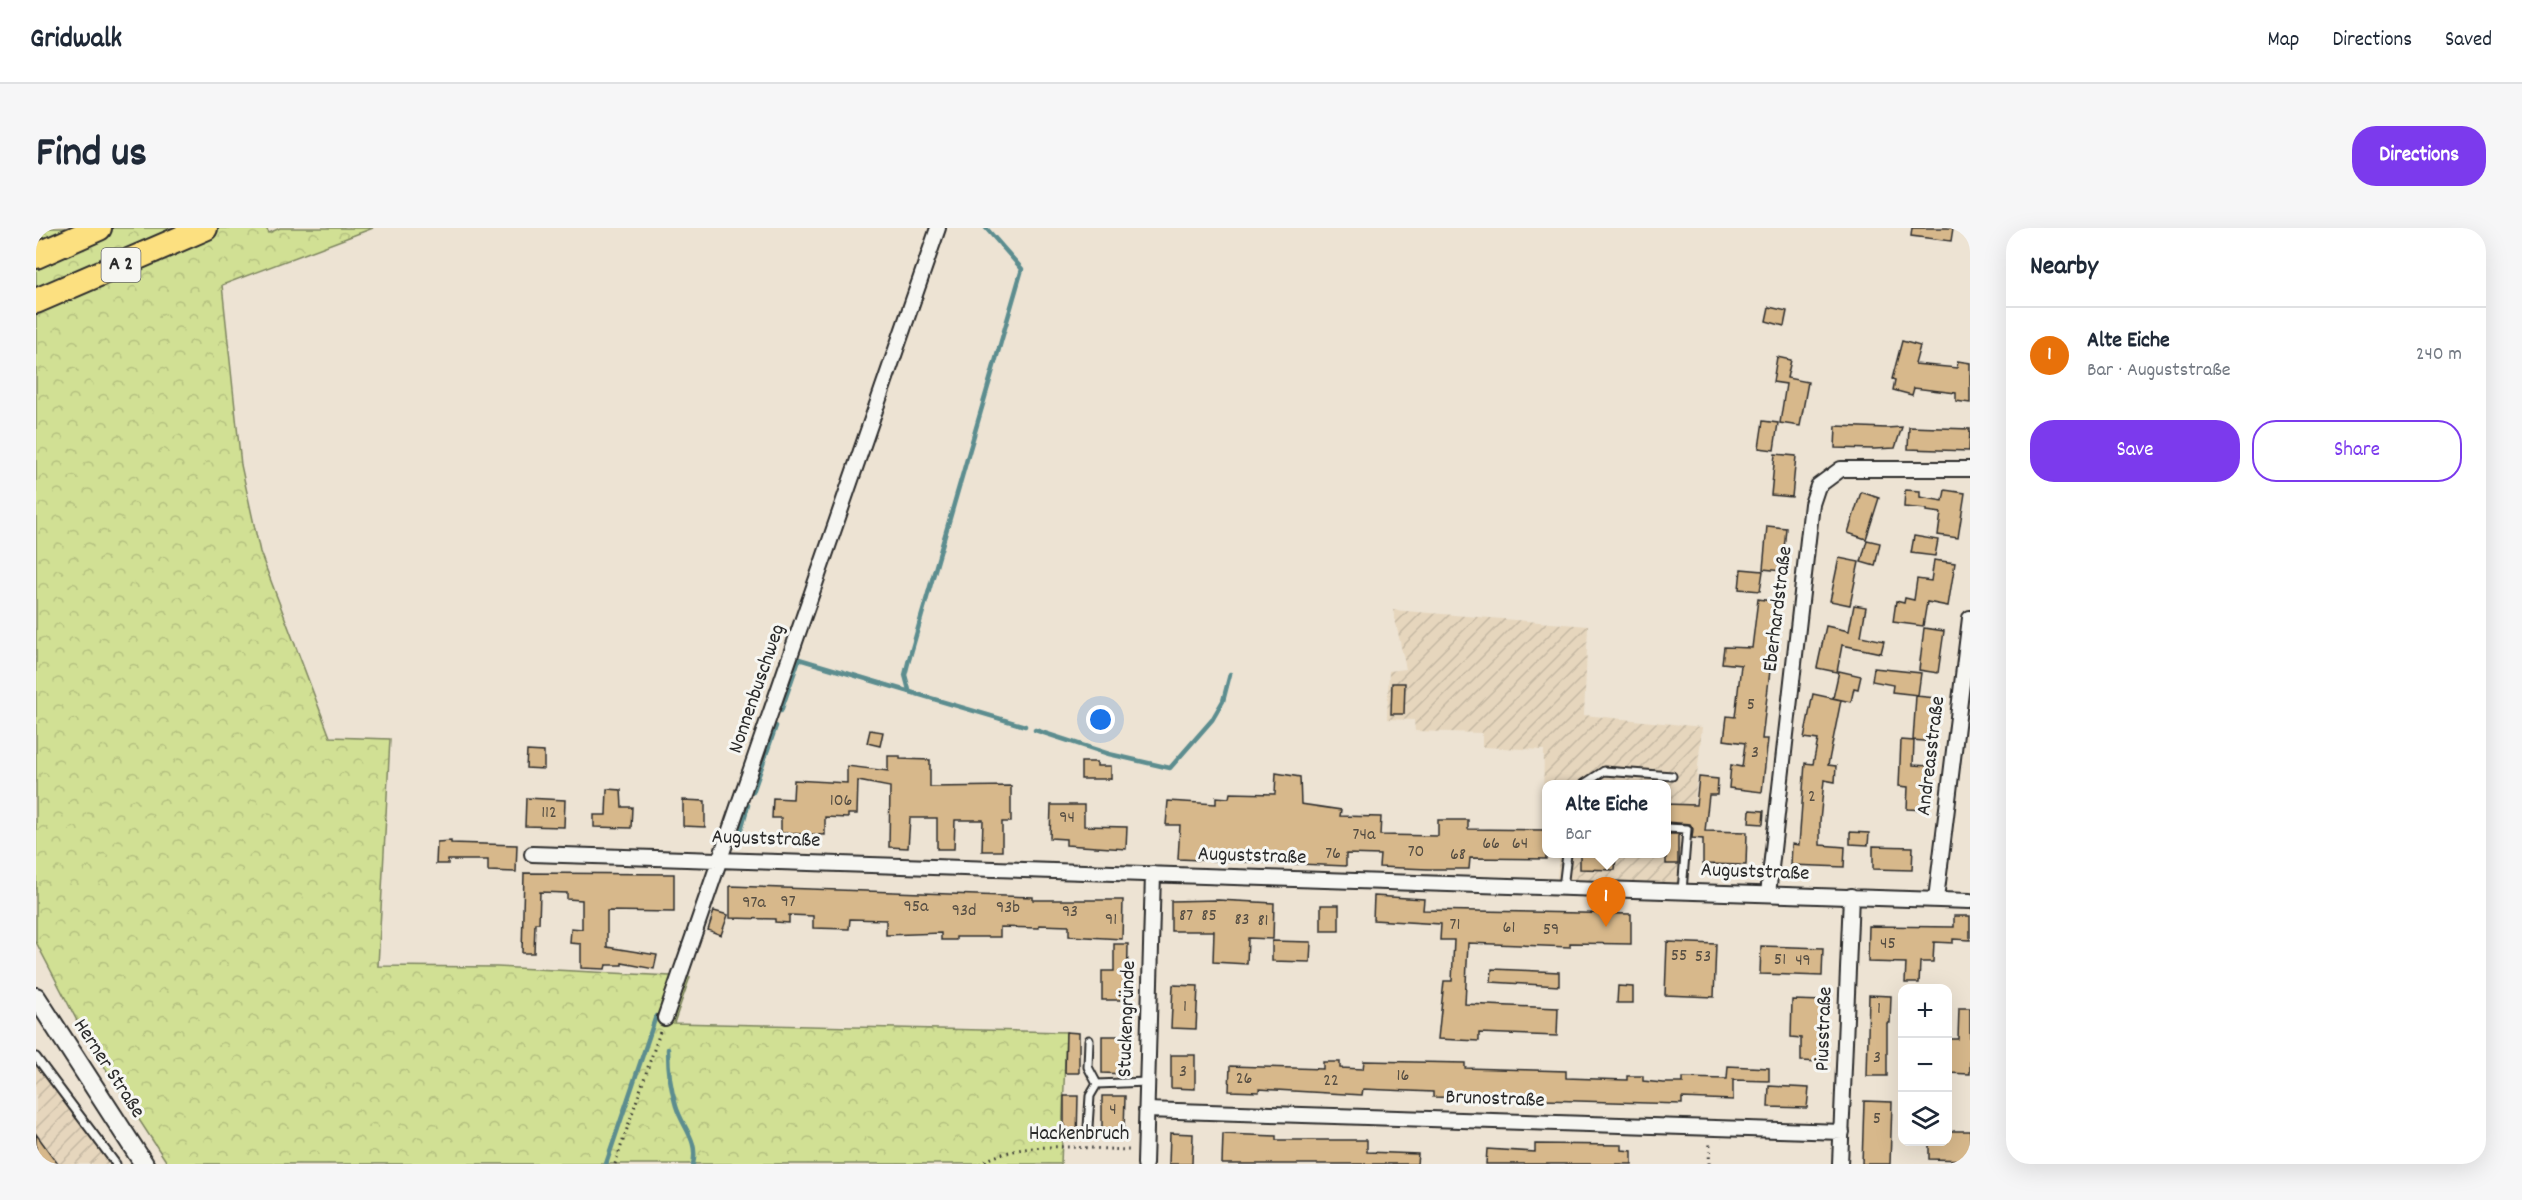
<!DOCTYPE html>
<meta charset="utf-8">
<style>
body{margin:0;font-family:Dekko,sans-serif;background:#f6f6f7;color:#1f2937}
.controls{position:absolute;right:18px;bottom:18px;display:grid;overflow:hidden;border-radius:12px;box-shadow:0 6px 24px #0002}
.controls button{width:54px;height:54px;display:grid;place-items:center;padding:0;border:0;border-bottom:2px solid #e0e1e3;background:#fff;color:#1f2937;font:30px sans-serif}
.you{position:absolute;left:1065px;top:492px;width:21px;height:21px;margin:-15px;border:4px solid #fff;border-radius:50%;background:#1a73e8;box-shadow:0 0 0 9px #1a73e833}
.badge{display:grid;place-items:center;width:39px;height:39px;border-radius:50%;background:#7c3aed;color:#fff;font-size:20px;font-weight:700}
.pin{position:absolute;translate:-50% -50px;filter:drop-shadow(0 2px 3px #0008)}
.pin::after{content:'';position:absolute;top:32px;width:21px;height:18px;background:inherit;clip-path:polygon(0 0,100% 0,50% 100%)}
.popup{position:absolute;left:1506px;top:552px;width:129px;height:78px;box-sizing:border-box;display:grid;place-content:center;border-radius:12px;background:#fff;filter:drop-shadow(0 2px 4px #0005);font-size:20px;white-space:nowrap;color:#747a83}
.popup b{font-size:22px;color:#1f2937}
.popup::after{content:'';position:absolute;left:50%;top:100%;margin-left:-12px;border:12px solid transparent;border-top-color:#fff}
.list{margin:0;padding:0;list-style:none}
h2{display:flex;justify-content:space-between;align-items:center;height:78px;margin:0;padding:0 24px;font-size:26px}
h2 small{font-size:20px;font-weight:400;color:#747a83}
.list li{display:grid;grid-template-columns:39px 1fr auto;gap:18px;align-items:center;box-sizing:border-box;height:96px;padding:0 24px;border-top:2px solid #e0e1e3}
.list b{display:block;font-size:22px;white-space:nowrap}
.list p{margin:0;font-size:20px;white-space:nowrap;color:#747a83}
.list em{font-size:20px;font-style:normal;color:#747a83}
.actions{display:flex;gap:12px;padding:18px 24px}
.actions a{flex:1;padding:14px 0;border:2px solid #7c3aed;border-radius:24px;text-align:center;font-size:21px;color:#7c3aed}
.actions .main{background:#7c3aed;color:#fff}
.icon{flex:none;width:33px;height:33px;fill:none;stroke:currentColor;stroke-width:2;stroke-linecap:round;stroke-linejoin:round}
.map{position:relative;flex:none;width:1934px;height:936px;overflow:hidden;border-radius:24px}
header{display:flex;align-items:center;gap:36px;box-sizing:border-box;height:84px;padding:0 30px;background:#fff;border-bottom:2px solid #e0e1e3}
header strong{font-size:28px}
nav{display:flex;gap:33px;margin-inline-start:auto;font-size:21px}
.intro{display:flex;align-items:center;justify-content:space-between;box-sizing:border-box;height:144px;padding:0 36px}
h1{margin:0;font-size:42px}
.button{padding:15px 27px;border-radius:24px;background:#7c3aed;color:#fff;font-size:21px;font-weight:700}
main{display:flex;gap:36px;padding:0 36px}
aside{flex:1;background:#fff;border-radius:24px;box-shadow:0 6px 24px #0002}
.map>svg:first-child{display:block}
</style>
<header>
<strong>Gridwalk</strong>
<nav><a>Map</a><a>Directions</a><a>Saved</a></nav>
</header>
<div class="intro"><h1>Find us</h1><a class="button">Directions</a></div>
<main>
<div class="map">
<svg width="1934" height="936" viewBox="0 0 1934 936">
<defs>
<pattern id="industrial-furrows" width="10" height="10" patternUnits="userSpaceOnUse" patternTransform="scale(1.5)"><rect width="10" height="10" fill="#e6d6bd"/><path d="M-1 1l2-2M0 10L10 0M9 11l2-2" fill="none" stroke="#c5b8a3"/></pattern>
<pattern id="forest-crowns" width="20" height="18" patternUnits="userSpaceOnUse" patternTransform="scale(1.5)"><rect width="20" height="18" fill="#d1e094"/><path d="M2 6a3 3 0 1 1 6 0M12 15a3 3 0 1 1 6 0" fill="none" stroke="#b4c080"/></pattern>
</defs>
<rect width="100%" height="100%" fill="#ede3d3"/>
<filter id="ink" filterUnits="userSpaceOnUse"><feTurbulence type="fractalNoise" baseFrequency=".0167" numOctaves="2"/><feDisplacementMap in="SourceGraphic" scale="12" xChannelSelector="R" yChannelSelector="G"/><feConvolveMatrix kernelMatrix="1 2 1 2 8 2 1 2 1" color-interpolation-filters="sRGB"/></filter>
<g filter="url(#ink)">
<path fill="url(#industrial-furrows)" d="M1357,382L1552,398L1548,487L1666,499L1650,655L1521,651L1523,626H1630V556H1510V575H1507L1508,522L1446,519V505L1379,503L1378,492L1351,491L1353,443L1370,441Z
M0,823L76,936H0Z"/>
<path fill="url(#forest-crowns)" stroke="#7e8660" stroke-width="1.5" d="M0,0H230L233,5L244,0H337L186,57L205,237L224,324L294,509L354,511L342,738L461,739L654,749L638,795L1030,804L1025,936H132L51,812L0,714Z"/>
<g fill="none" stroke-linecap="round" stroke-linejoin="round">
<path stroke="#5c8d8f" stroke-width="4.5" d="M873,462L869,447L872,435L986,41L950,0
M745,483L763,431L989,498
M999,502L1073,526L1134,540L1176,492L1187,473L1194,446
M717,564L740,498
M701,616L712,577
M632,821C632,841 634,859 640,878C646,899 663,912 657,936
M570,936L620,788"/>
</g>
<path fill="#d7b88b" stroke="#2b2b2b" stroke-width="1.5" d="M1876,0H1917L1915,13L1875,8Z
M1733,79L1751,83L1748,98L1730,93Z
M1866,113L1884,118L1879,136L1921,140L1922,133L1934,135V175L1920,173V165L1878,160L1876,167L1857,162L1859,152L1856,151Z
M1741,129L1755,132L1751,150L1772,154L1764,198L1744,195L1750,156L1737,154Z
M1727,193L1742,195L1738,222L1723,220Z
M1800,198L1850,200L1866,199L1859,220L1838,221L1799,220Z
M1873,199L1934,201L1933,223L1872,221Z
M1739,226L1760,228L1756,269L1735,267Z
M1869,262L1884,263V269L1907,273L1909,262L1929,265L1922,310L1902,307L1905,285L1891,283V281L1868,279Z
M1825,264L1843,270L1830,311L1812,305Z
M1731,298L1750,300L1746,343L1727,341Z
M1878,308L1902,312L1899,328L1875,325Z
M1831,312L1844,315L1839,338L1825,334Z
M1803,330L1823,334L1814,377L1794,373Z
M1898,332L1919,335L1912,378L1891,374L1887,398L1857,394L1860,373L1868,375L1869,370L1878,372L1881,351L1895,353Z
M1705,341L1727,343L1724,363L1703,361Z
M1722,371L1742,374L1726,511H1732L1726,564L1693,560L1695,537L1706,539L1709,515L1688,512L1691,488L1699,489L1705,437L1686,435L1688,419L1716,420Z
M1818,377L1830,379L1825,408L1848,413L1845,425L1806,417L1801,444L1781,440L1790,398L1813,403Z
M1888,400L1908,403L1902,445L1883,442Z
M1838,440L1885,445L1882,467L1856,464L1857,457L1836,453Z
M1803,443L1825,448L1822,461L1818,460L1815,474L1797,470Z
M1356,455H1369L1368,486H1355Z
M1777,466L1805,472L1792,537L1800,538L1799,554L1788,552L1784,593V617L1809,619L1808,639L1755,637L1756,616L1763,617L1769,535L1777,536L1782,512L1768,510Z
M1880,468L1900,470L1897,514L1877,512Z
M834,502L847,504L844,518L831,515Z
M1865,512L1878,513L1877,537L1894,538L1891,582L1871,581L1872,559L1863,558Z
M491,523L508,524V541L490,540Z
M852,528H864V531L894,532V559L975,558V594H966V623H946L947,592H919L918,621H901V590H874L872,620L853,619L854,559L822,553L821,586H812V590L789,589V607L745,605V590H736L737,570L757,571L758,552L811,555V538L852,543Z
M1045,534H1061V538H1075V551H1045Z
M1240,545L1264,549L1265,576L1305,582L1304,588L1345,589L1344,607L1402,608V592H1432V601L1510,602V631L1434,630L1433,641H1392L1343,639L1344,627L1310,626V638L1142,631L1144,597H1130L1132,573L1180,576V569L1193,570L1194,565L1239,566Z
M1663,549L1682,551L1681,567H1673L1669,603L1711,604L1710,637L1667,636V611L1656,610L1657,601L1654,596L1630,594V576L1660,577Z
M571,561L585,562L586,579H596L595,600L558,599V587H570Z
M490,570L529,572L528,599L489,598Z
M647,572L669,573V599L647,598Z
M1015,577H1048V598L1091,599L1090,621L1030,617V611L1014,610Z
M1714,582L1728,583L1727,596L1713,595Z
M1814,604L1833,605L1832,617L1814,616Z
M1630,606H1645L1642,608V636H1630Z
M415,613V615L481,617L480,644L452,643V632H412V636H400L401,614Z
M1837,618L1877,619L1876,642L1837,641Z
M1544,626H1580L1579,642L1544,641Z
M488,645L638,646V684L571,683V719L621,727L618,741L586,735V737H570L569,741L545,740V716L534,715L535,700L546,701V672L531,671V665L504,664L503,695H499L498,725H486Z
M694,658L997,669V672H1087L1086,711L1033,708V698L1003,697V700L964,699V709H920V712H905V705L850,707V692L814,691L813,701L777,700V688L753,687V695L739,694V691L694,690Z
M1338,668L1388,671L1387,682L1595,686V716L1534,715V719L1432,715L1429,776L1522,780L1521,808L1443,805V813L1402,811L1408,753H1416L1418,712H1404L1405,696L1337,692Z
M1182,672L1238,675L1237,711L1212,710L1211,736L1177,734L1178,703H1135V673Z
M1285,677H1303V703H1285Z
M678,683L692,687L685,707L672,702Z
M1918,688H1934V712L1917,711V715L1898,714L1897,734H1884L1883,755H1869L1870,735L1832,734L1833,698L1918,699Z
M1236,713L1275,714L1274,734L1236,733Z
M1631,714L1680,716L1678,769L1629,767Z
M1078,716H1092L1091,772H1066V743H1078Z
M1725,718L1787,720L1786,748L1724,746Z
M1456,741L1523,744V758L1455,754Z
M1137,757L1162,758L1160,801L1135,800Z
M1582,758L1597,759V775H1581Z
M1833,767L1855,768L1854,795H1851V848H1831Z
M1756,772L1788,773L1786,834L1765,833V810L1755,809Z
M1923,780H1934V846L1911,845V811H1922Z
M1030,804L1043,805V845H1029Z
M1066,808H1090V846L1066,845Z
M1135,827H1159V861L1135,860Z
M1328,833L1429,835V840L1530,843V850L1591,852V848H1607V853L1627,855H1647V850L1691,851L1692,838L1733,840V853L1697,852V872L1646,870V876L1397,869V864L1327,861L1326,867L1223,861V864L1193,863L1194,838L1287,841V834H1304V840L1327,841Z
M1733,858L1773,860L1771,880L1732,879Z
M1028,868H1042L1041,910H1028Z
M1066,868H1089L1088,903H1066Z
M1828,873L1856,874L1854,936H1826Z
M1911,903H1934V932L1893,931V914H1911Z
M1134,905L1157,906L1156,936H1133Z
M0,906L22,936H0Z
M1187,906L1240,908V912H1331V924L1382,926L1381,936H1186Z
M1499,916L1586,917V922L1596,923V936H1450L1451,921L1499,924Z"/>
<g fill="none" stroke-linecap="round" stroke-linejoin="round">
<defs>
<path id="service" d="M1548,556L1568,543L1636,548
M1630,600L1651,601L1646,663
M1527,660L1531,626
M1053,812L1052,839L1061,856
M0,829L80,936
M1052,899L1054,868L1061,856L1111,854"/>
<path id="minor" d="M496,626L1934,673
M1732,666L1776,276L1782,258L1805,241H1934
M1900,671L1934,390
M629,790L902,0
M1110,882L1806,904
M1109,936L1117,646
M1804,936L1815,668"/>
<path id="secondary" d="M0,769L108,936"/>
<path id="motorway" d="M0,28L63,0
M0,73L169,0"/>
</defs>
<use href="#service" stroke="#2b2b2b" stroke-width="11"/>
<use href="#minor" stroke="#2b2b2b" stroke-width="18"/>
<use href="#secondary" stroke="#2b2b2b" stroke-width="22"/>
<use href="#motorway" stroke="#2b2b2b" stroke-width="28"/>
<path stroke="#2b2b2b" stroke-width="3" stroke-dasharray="1.5 4.5" stroke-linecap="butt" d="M579,936L625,801
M944,936C987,910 1046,921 1095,922
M1673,936L1674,914"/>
<use href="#service" stroke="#f6f6f2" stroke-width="7"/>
<use href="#minor" stroke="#f6f6f2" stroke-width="14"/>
<use href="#secondary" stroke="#f6f6f2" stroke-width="18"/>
<use href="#motorway" stroke="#fce080" stroke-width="24"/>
</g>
</g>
<g text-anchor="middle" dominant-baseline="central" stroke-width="6" stroke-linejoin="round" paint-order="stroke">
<g font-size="18" fill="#564e43">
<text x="1715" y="477">5</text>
<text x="1719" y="525">3</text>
<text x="1776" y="569">2</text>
<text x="805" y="573">106</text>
<text x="513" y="585">112</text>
<text x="1031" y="590">94</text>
<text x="1328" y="607">74a</text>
<text x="1455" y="616">66</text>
<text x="1484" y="616">64</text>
<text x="1380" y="624">70</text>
<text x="1297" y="626">76</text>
<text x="1422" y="627">68</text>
<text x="752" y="674">97</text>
<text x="718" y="675">97a</text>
<text x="880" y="679">95a</text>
<text x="972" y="680">93b</text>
<text x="928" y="683">93d</text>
<text x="1034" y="684">93</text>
<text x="1150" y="688">87</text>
<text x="1173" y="688">85</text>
<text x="1075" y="692">91</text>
<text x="1206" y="692">83</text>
<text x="1227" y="693">81</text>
<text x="1419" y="697">71</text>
<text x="1473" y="700">61</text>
<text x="1515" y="702">59</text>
<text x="1852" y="716">45</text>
<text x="1643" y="728">55</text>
<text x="1667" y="729">53</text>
<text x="1744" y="732">51</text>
<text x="1767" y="733">49</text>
<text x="1149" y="779">1</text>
<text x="1843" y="781">1</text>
<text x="1841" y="830">3</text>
<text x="1147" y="844">3</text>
<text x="1367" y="848">16</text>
<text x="1208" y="851">26</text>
<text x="1295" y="853">22</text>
<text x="1077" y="882">4</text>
<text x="1841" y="891">5</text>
</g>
<rect fill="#f6f6f2" stroke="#686867" stroke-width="1.5" x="65.5" y="20" width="39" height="34" rx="4.5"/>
<g font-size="20" font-weight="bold" fill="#2b2b2b">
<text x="85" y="37">A 2</text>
</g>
<g font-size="21" fill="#2b2b2b" stroke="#f6f6f2">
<text transform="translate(1743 381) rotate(-83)">Eberhardstraße</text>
<text transform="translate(722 461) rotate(-71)">Nonnenbuschweg</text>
<text transform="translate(1896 528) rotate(-83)">Andreasstraße</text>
<text transform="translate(730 612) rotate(2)">Auguststraße</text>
<text transform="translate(1216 629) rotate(2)">Auguststraße</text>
<text transform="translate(1719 645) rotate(2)">Auguststraße</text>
<text transform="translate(1092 791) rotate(-88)">Stuckengründe</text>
<text transform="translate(1789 801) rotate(-88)">Piusstraße</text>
<text transform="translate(72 841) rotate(57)">Herner Straße</text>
<text transform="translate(1459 872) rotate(2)">Brunostraße</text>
<text x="1043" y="907">Hackenbruch</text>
</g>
</g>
</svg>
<div class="controls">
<button>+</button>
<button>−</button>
<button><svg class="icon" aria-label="layers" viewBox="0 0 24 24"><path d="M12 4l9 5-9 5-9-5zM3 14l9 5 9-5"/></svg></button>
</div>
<div class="you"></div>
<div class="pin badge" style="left:1570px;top:699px;background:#e8710a">1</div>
<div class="popup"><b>Alte Eiche</b>Bar</div>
</div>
<aside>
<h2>Nearby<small></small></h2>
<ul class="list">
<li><span class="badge" style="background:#e8710a">1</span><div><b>Alte Eiche</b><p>Bar · Auguststraße</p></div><em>240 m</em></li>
</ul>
<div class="actions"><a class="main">Save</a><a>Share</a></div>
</aside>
</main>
